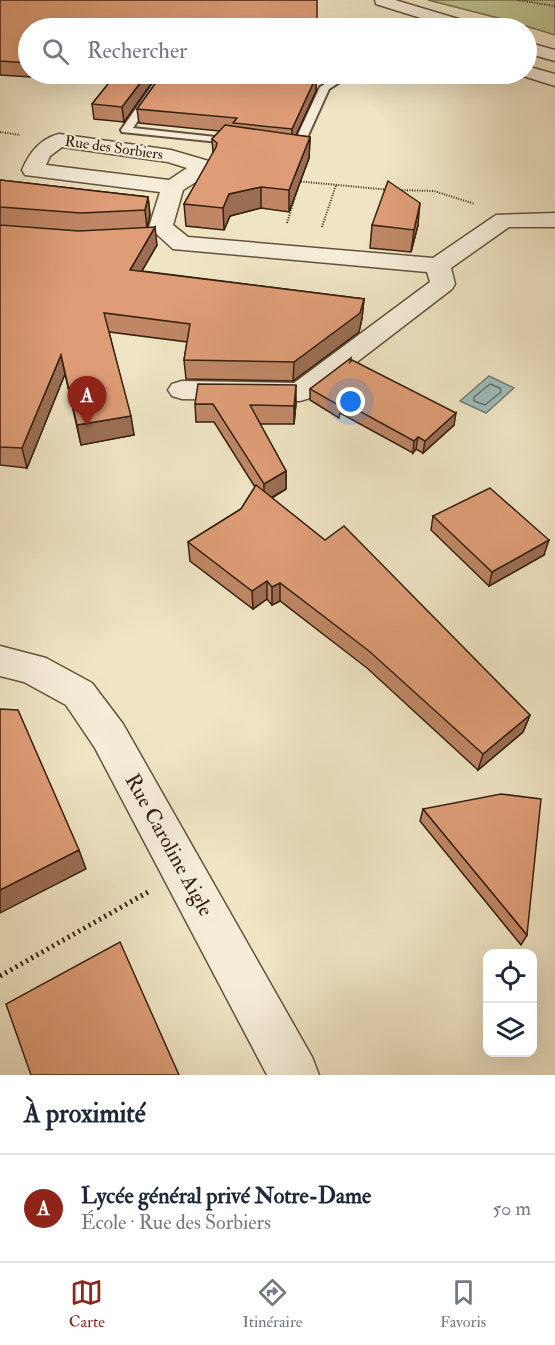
<!DOCTYPE html>
<html lang="fr">
<meta charset="utf-8">
<style>
body{margin:0;font-family:"IM FELL Double Pica",serif;background:#f2f2f3;color:#1f2937}
.controls{position:absolute;right:18px;bottom:18px;display:grid;overflow:hidden;border-radius:12px;box-shadow:0 6px 24px #0002}
.controls button{width:54px;height:54px;display:grid;place-items:center;padding:0;border:0;border-bottom:2px solid #e0e1e3;background:#fff;color:#1f2937;font:30px sans-serif}
.you{position:absolute;left:351px;top:402px;width:21px;height:21px;margin:-15px;border:4px solid #fff;border-radius:50%;background:#1a73e8;box-shadow:0 0 0 9px #1a73e833}
.badge{display:grid;place-items:center;width:39px;height:39px;border-radius:50%;background:#8f2418;color:#fff;font-size:20px;font-weight:700}
.pin{position:absolute;translate:-50% -50px;filter:drop-shadow(0 2px 3px #0008)}
.pin::after{content:'';position:absolute;top:32px;width:21px;height:18px;background:inherit;clip-path:polygon(0 0,100% 0,50% 100%)}
.list{margin:0;padding:0;list-style:none}
h2{display:flex;justify-content:space-between;align-items:center;height:78px;margin:0;padding:0 24px;font-size:26px}
h2 small{font-size:20px;font-weight:400;color:#747a83}
.list li{display:grid;grid-template-columns:39px 1fr auto;gap:18px;align-items:center;box-sizing:border-box;height:108px;padding:0 24px;border-top:2px solid #e0e1e3}
.list b{display:block;font-size:22px;white-space:nowrap}
.list p{margin:0;font-size:20px;white-space:nowrap;color:#747a83}
.list em{font-size:20px;font-style:normal;color:#747a83}
.icon{flex:none;width:33px;height:33px;fill:none;stroke:currentColor;stroke-width:2;stroke-linecap:round;stroke-linejoin:round}
.map{position:relative;flex:none;width:555px;height:1075px;overflow:hidden}
.search{position:absolute;background:#fff;box-shadow:0 6px 24px #0002;left:18px;right:18px;top:18px;height:66px;display:flex;align-items:center;gap:15px;box-sizing:border-box;padding:0 21px;border-radius:33px;color:#747a83;font-size:22px}
.sheet{height:186px;background:#fff}
nav{display:flex;justify-content:space-around;align-items:center;box-sizing:border-box;height:84px;border-top:2px solid #e0e1e3;background:#fff;font-size:16px;color:#747a83}
nav a{display:grid;justify-items:center;gap:3px}
nav .on{color:#8f2418}
.map>svg:first-child{display:block}
</style>
<div class="map">
<svg width="555" height="1075" viewBox="0 0 555 1075">
<rect width="100%" height="100%" fill="#efe4c4"/>
<filter id="stains"><feTurbulence type="fractalNoise" baseFrequency=".00333" numOctaves="4"/><feColorMatrix values="0 0 0 0 .2 0 0 0 0 .09 0 0 0 0 .02 0 0 0 .5 -.17"/></filter>
<radialGradient id="worn" r=".72"><stop offset=".6" stop-color="#630" stop-opacity="0"/><stop offset="1" stop-color="#630" stop-opacity=".3"/></radialGradient>
<path fill="#bec291" stroke="#7a7250" stroke-width="1.5" d="M428,0H555V35L506,20Z"/>
<path fill="#9cbdbc" stroke="#747f77" stroke-width="1.5" d="M489,376L514,388L486,413L460,401Z"/>
<g fill="none" stroke-linecap="round" stroke-linejoin="round">
<path stroke="#6a6f66" stroke-width="1.5" d="M490,384L500,388L501,392L485,405L474,401V397Z"/>
<defs>
<path id="lane" d="M394,24L397,25V28H386Z
M160,74H169L133,128L234,139L239,142L238,144L122,132L121,130Z
M341,74H352L329,89L301,151L285,150V146L293,145L320,87Z"/>
<path id="street" d="M375,0H395L475,24L477,28H453L376,4Z
M526,42L555,50V61L526,53Z
M526,66L555,74V86L520,75L526,74Z
M59,134L171,150L212,162L215,167L212,172L183,190L173,225L188,237L433,258L496,215L555,213V227H509L451,268L455,284L452,289L310,398L300,401L182,399L172,396L168,390L172,384L182,381L294,383L430,282L427,272L173,249L149,227L160,192L25,175L22,170C30,152 40,139 59,134ZM62,147L168,162L187,168L169,180L46,165L50,156Z
M0,646L46,658L92,683L123,724L312,1057L319,1075H267L95,748L66,705L24,682L0,676Z"/>
</defs>
<use href="#lane" stroke="#65523c" stroke-width="4"/>
<use href="#street" stroke="#65523c" stroke-width="3"/>
<path stroke="#37210f" stroke-width="2" stroke-dasharray="1 1.5" stroke-linecap="butt" d="M517,0L555,6
M0,132L20,135
M296,181L390,190
M397,190L434,191L475,204
M287,223L300,181
M322,227L336,185"/>
<path stroke="#37210f" stroke-width="5" stroke-dasharray="2 4" stroke-linecap="butt" d="M0,976L148,892"/>
<use href="#lane" fill="#f5edd9" fill-rule="evenodd"/>
<use href="#street" fill="#f5edd9" fill-rule="evenodd"/>
</g>
<path fill="#bf8766" stroke="#37210f" stroke-width="1.5" d="M0,0L28,28V74H34L31,77L0,75Z
M55,74H158L124,122L94,119L92,104L113,78Z
M162,74H325L321,82L316,81V91L296,135L310,137L309,158L289,212L261,208L230,216L224,230L186,226L184,204L213,153L212,139L220,131L139,123L137,109Z
M0,180L148,197L150,215L147,227L157,245L142,271L364,299L362,318L359,332L293,381L186,379L184,360L187,342L109,332L134,435L81,445L65,374L27,468L0,465Z
M372,225H418L411,252L370,248Z
M351,361L454,425L423,453L416,449L413,453L340,413L339,418L310,400V389Z
M296,403L294,424H260L286,471V489L272,498L530,715L523,732L478,770L367,668L280,601L272,605L267,599L253,609L190,561L188,542L241,509L255,487L214,422H196L195,404Z
M433,516L544,555L489,586L431,530Z
M423,809L527,935L521,945L420,821Z"/>
<path fill="#9b6e53" stroke="#37210f" stroke-width="1.5" d="M147,74H158L124,122L122,107Z
M322,74H325L321,82Z
M316,77V91L292,144V129Z
M310,137L309,158L289,212V190Z
M261,187V208L230,216L224,230L223,208L229,194Z
M148,197L150,215L147,228L145,210Z
M420,203L418,225L411,252L414,230Z
M155,227L157,245L132,288L130,270Z
M364,299L362,318L359,332L293,381L294,362Z
M61,355L65,374L27,468L22,448Z
M296,385V403L294,424V406Z
M456,413L454,425L423,453L425,441Z
M131,416L134,435L81,445L77,425Z
M418,437L416,449L413,453L414,441Z
M286,471V489L264,502V484Z
M549,540L544,555L489,586L492,572Z
M267,581V599L253,609L252,591Z
M280,583V601L272,605V587Z
M530,715L523,732L478,770L483,754Z
M79,850L86,869L0,913V890Z"/>
<path fill="#de9d77" stroke="#37210f" stroke-width="1.5" d="M0,0H317V28H326H28V63L0,61Z
M116,74H147L122,107L92,104Z
M162,74H280L316,77L292,129L233,123L237,118L137,109Z
M225,125L310,137L289,190L261,187L229,194L223,208L184,204L216,147L217,143L212,139Z
M0,180L148,197L145,210L81,213L0,207Z
M388,181L420,203L414,230L372,225Z
M0,225L79,231L155,227L130,270L364,299L360,313L294,362L184,360L190,324L104,313L131,416L77,425L61,355L22,448L0,447Z
M351,358L350,362L352,360L456,413L425,441L418,437L414,441L341,401L340,406L310,389Z
M198,384L296,385L294,406L250,405L286,471L264,484L213,404H195Z
M256,485L325,540L344,526L530,715L483,754L369,651L280,583L272,587L267,581L252,591L188,542L241,509Z
M490,488L549,540L492,572L433,516Z
M0,709L18,710L79,850L0,890Z
M501,794L541,799L527,935L423,809Z
M120,942L179,1075H31L6,1004Z"/>
<g text-anchor="middle" dominant-baseline="central" stroke-width="4.5" stroke-linejoin="round" paint-order="stroke">
<g font-size="15" fill="#37210f" stroke="#f5edd9">
<text transform="translate(114 148) rotate(8)">Rue des Sorbiers</text>
</g>
<g font-size="21" fill="#37210f" stroke="#f5edd9">
<text transform="translate(169 845) rotate(61)">Rue Caroline Aigle</text>
</g>
</g>
<rect width="100%" height="100%" filter="url(#stains)"/>
<rect width="100%" height="100%" fill="url(#worn)"/>
</svg>
<div class="controls">
<button><svg class="icon" aria-label="locate" viewBox="0 0 24 24"><circle cx="12" cy="12" r="6"/><path d="M12 2v4M12 18v4M2 12h4M18 12h4"/></svg></button>
<button><svg class="icon" aria-label="layers" viewBox="0 0 24 24"><path d="M12 4l9 5-9 5-9-5zM3 14l9 5 9-5"/></svg></button>
</div>
<div class="you"></div>
<div class="pin badge" style="left:87px;top:426px">A</div>
<div class="search"><svg class="icon" aria-label="search" viewBox="0 0 24 24"><circle cx="10" cy="10" r="6"/><path d="M15 15l6 6"/></svg>Rechercher</div>
</div>
<section class="sheet">
<h2>À proximité<small></small></h2>
<ul class="list">
<li><span class="badge">A</span><div><b>Lycée général privé Notre-Dame</b><p>École · Rue des Sorbiers</p></div><em>50 m</em></li>
</ul>
</section>
<nav>
<a class="on"><svg class="icon" aria-label="map" viewBox="0 0 24 24"><path d="M3 6l6-2 6 2 6-2v14l-6 2-6-2-6 2zM9 4v14M15 6v14"/></svg>Carte</a>
<a><svg class="icon" aria-label="directions" viewBox="0 0 24 24"><path d="M12 3l9 9-9 9-9-9zM9 14v-3h6M13 9l2 2-2 2"/></svg>Itinéraire</a>
<a><svg class="icon" aria-label="saved" viewBox="0 0 24 24"><path d="M7 4h10v16l-5-4-5 4z"/></svg>Favoris</a>
</nav>
